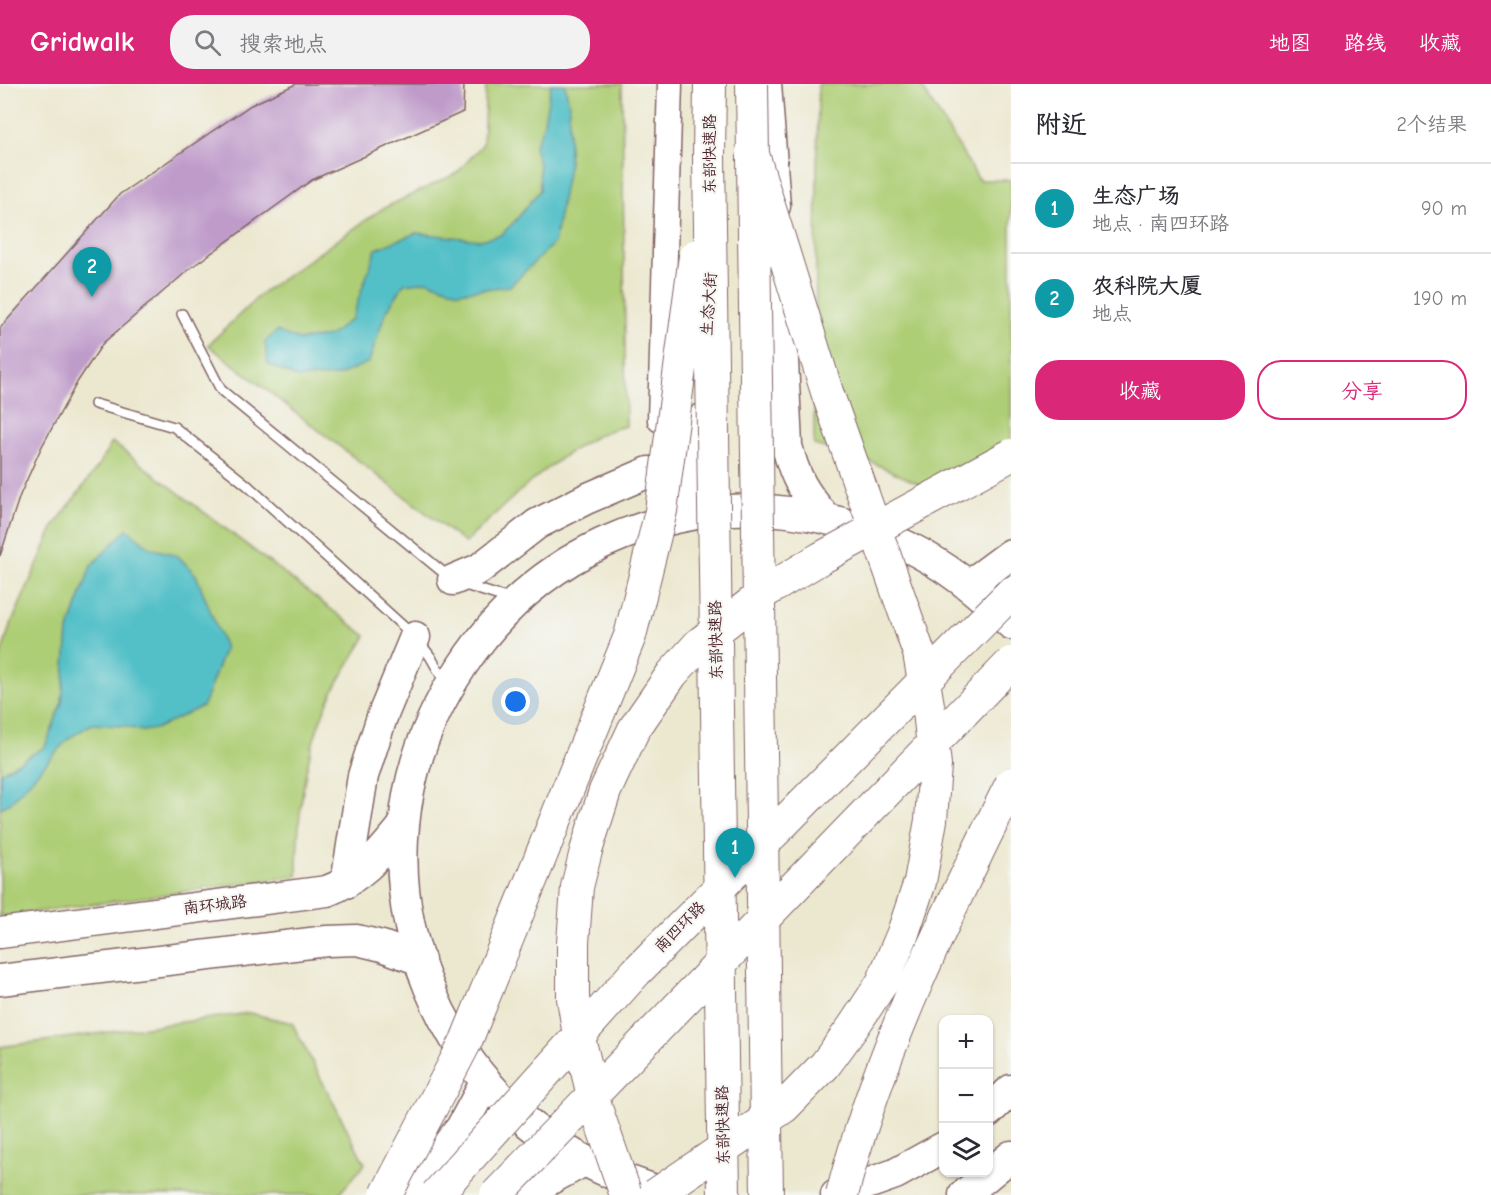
<!DOCTYPE html>
<html lang="zh">
<meta charset="utf-8">
<style>
body{margin:0;font-family:"Comic Neue","LXGW WenKai TC",sans-serif;background:#f2f2f3;color:#2b2b33}
.controls{position:absolute;right:18px;bottom:18px;display:grid;overflow:hidden;border-radius:12px;box-shadow:0 2px 4px #0004}
.controls button{width:54px;height:54px;display:grid;place-items:center;padding:0;border:0;border-bottom:2px solid #e1e1e2;background:#fff;color:#2b2b33;font:30px sans-serif}
.you{position:absolute;left:516px;top:618px;width:21px;height:21px;margin:-15px;border:4px solid #fff;border-radius:50%;background:#1a73e8;box-shadow:0 0 0 9px #1a73e833}
.badge{display:grid;place-items:center;width:39px;height:39px;border-radius:50%;background:#db2777;color:#fff;font-size:20px;font-weight:700}
.pin{position:absolute;translate:-50% -50px;filter:drop-shadow(0 2px 3px #0008)}
.pin::after{content:'';position:absolute;top:32px;width:21px;height:18px;background:inherit;clip-path:polygon(0 0,100% 0,50% 100%)}
.list{margin:0;padding:0;list-style:none}
h2{display:flex;justify-content:space-between;align-items:center;height:78px;margin:0;padding:0 24px;font-size:26px}
h2 small{font-size:20px;font-weight:400;color:#7c7c81}
.list li{display:grid;grid-template-columns:39px 1fr auto;gap:18px;align-items:center;box-sizing:border-box;height:90px;padding:0 24px;border-top:2px solid #e1e1e2}
.list b{display:block;font-size:22px;white-space:nowrap}
.list p{margin:0;font-size:20px;white-space:nowrap;color:#7c7c81}
.list em{font-size:20px;font-style:normal;color:#7c7c81}
.actions{display:flex;gap:12px;padding:18px 24px}
.actions a{flex:1;padding:14px 0;border:2px solid #db2777;border-radius:24px;text-align:center;font-size:21px;color:#db2777}
.actions .main{background:#db2777;color:#fff}
.icon{flex:none;width:33px;height:33px;fill:none;stroke:currentColor;stroke-width:2;stroke-linecap:round;stroke-linejoin:round}
.map{position:relative;flex:none;width:1011px;height:1111px;overflow:hidden}
header{display:flex;align-items:center;gap:36px;box-sizing:border-box;height:84px;padding:0 30px;background:#db2777;color:#fff}
header strong{font-size:28px}
nav{display:flex;gap:33px;margin-inline-start:auto;font-size:21px}
.search{width:420px;height:54px;background:#f2f2f3;display:flex;align-items:center;gap:15px;box-sizing:border-box;padding:0 21px;border-radius:24px;color:#7c7c81;font-size:22px}
main{display:flex}
aside{flex:1;background:#fff}
.map>svg:first-child{display:block}
</style>
<header>
<strong>Gridwalk</strong>
<div class="search"><svg class="icon" aria-label="search" viewBox="0 0 24 24"><circle cx="10" cy="10" r="6"/><path d="M15 15l6 6"/></svg>搜索地点</div>
<nav><a>地图</a><a>路线</a><a>收藏</a></nav>
</header>
<main>
<div class="map">
<svg width="1011" height="1111" viewBox="0 0 1011 1111">
<rect width="100%" height="100%" fill="#f6f6f2"/>
<filter id="ink" filterUnits="userSpaceOnUse"><feTurbulence type="fractalNoise" baseFrequency=".0167" numOctaves="2"/><feDisplacementMap in="SourceGraphic" scale="12" xChannelSelector="R" yChannelSelector="G"/><feConvolveMatrix kernelMatrix="1 2 1 2 8 2 1 2 1" color-interpolation-filters="sRGB"/></filter>
<filter id="wash" filterUnits="userSpaceOnUse"><feTurbulence type="fractalNoise" baseFrequency=".008" numOctaves="4" result="noise"/><feDisplacementMap in="SourceGraphic" scale="24" xChannelSelector="R" yChannelSelector="G"/><feGaussianBlur stdDeviation="1.35" result="paint"/><feColorMatrix in="noise" values="0 0 0 0 0 0 0 0 0 0 0 0 0 0 0 0 0 1.4 0 .05"/><feComposite in="paint" operator="in"/></filter>
<g filter="url(#wash)">
<rect width="100%" height="100%" fill="#ece8d0"/>
<path fill="#aece76" stroke="#7c7650" stroke-width="1.5" d="M486,0H622L626,342C615,345 604,347 595,353C545,380 505,420 465,459L208,261L262,209L382,125L457,89L483,60Z
M818,0H920L979,96H1011V374L985,408L941,410L869,377L814,361Z
M112,358L366,552C353,574 337,597 327,620C304,671 297,736 297,792L0,833V575L9,545L54,442L99,381Z
M249,929L292,939L365,1080L338,1111H0V963Z"/>
<path fill="#52c0c8" stroke="#4e707a" stroke-width="1.5" d="M551,0H565L569,21V78L554,159L510,202L458,208L428,197L404,200L385,230L369,278L338,292L297,294L268,280L265,258L277,247L299,256L330,252L352,234L376,165L416,149L480,156L501,151L516,136L540,106L539,80L534,63L543,43Z
M127,445L151,464L178,472L196,491L225,564L203,622L155,645L142,647L123,642L92,640L69,654L9,720L0,724V689L45,663L62,618L68,547L91,482Z"/>
<g id="blocks">
<path fill="#bf9bca" d="M296,0H464L463,28L312,96L192,183L103,259L78,297L41,364L20,411L0,472V244L120,110L251,21Z"/>
</g>
</g>
<g filter="url(#ink)">
<use href="#blocks" fill-opacity="0" stroke="#836565" stroke-width="1.5"/>
<g fill="none" stroke-linecap="round" stroke-linejoin="round">
<defs>
<path id="service" d="M182,230L221,306L450,494
M95,320L174,343L247,401L415,553L430,572L445,598
M462,500L512,516"/>
<path id="tertiary" d="M660,336L670,0"/>
<path id="primary" d="M766,0L775,122
M778,170L787,362C795,394 804,409 826,434
M674,434L700,369L702,335
M453,496L479,485L537,440L586,415L649,388
M969,501L1011,470
M346,799L363,692L382,633L415,553
M0,849L327,807C363,793 380,770 404,741
M0,896L327,857L357,856L382,862L420,876
M988,1028L1011,1006
M407,1111L461,1044L486,997
M530,1111L547,1097L584,1077
M672,1111C618,1096 570,1074 527,1038C442,968 393,851 404,741C409,684 431,629 462,582C497,529 545,486 603,459C661,433 725,420 788,428C881,441 945,473 1011,540
M836,1111L895,1090L944,1063
M964,1111L1011,1072"/>
</defs>
<use href="#service" stroke="#836565" stroke-width="12"/>
<use href="#tertiary" stroke="#836565" stroke-width="27"/>
<use href="#primary" stroke="#836565" stroke-width="33"/>
<use href="#service" stroke="#fff" stroke-width="9"/>
<use href="#tertiary" stroke="#fff" stroke-width="24"/>
<use href="#primary" stroke="#fff" stroke-width="30"/>
<defs>
<path id="trunk-bridge" d="M710,0L709,73L724,1111
M752,0L767,1111
M386,1111L466,957L630,552L661,427L695,172
M436,1111L636,888L1011,509
M496,1111L1011,579
M626,1111L596,1024L580,958L573,914V859L577,803L586,767L605,707L634,645L672,590L699,560L768,506L821,474L1011,371
M655,1111L784,1023L825,981L853,943L882,899L903,849L920,798L931,736L935,681L929,627L919,569L827,308L752,67
M842,1111C879,967 945,833 1011,700"/>
</defs>
<use href="#trunk-bridge" stroke="#836565" stroke-width="34" stroke-linecap="butt"/>
<use href="#trunk-bridge" stroke="#fff" stroke-width="32"/>
</g>
</g>
<g text-anchor="middle" dominant-baseline="central" stroke-width="4.5" stroke-linejoin="round" paint-order="stroke">
<g font-size="16" fill="#4a1f2b" stroke="#f6f6f2">
<text transform="translate(710 70) rotate(-90)">东部快速路</text>
<text transform="translate(709 220) rotate(-86)">生态大街</text>
<text transform="translate(716 556) rotate(-91)">东部快速路</text>
<text transform="translate(215 821) rotate(-7)">南环城路</text>
<text transform="translate(680 843) rotate(-45)">南四环路</text>
<text transform="translate(723 1041) rotate(-91)">东部快速路</text>
</g>
</g>
</svg>
<div class="controls">
<button>+</button>
<button>−</button>
<button><svg class="icon" aria-label="layers" viewBox="0 0 24 24"><path d="M12 4l9 5-9 5-9-5zM3 14l9 5 9-5"/></svg></button>
</div>
<div class="you"></div>
<div class="pin badge" style="left:735px;top:794px;background:#0f9aa8">1</div>
<div class="pin badge" style="left:92px;top:213px;background:#0f9aa8">2</div>
</div>
<aside>
<h2>附近<small>2个结果</small></h2>
<ul class="list">
<li><span class="badge" style="background:#0f9aa8">1</span><div><b>生态广场</b><p>地点 · 南四环路</p></div><em>90 m</em></li>
<li><span class="badge" style="background:#0f9aa8">2</span><div><b>农科院大厦</b><p>地点</p></div><em>190 m</em></li>
</ul>
<div class="actions"><a class="main">收藏</a><a>分享</a></div>
</aside>
</main>
